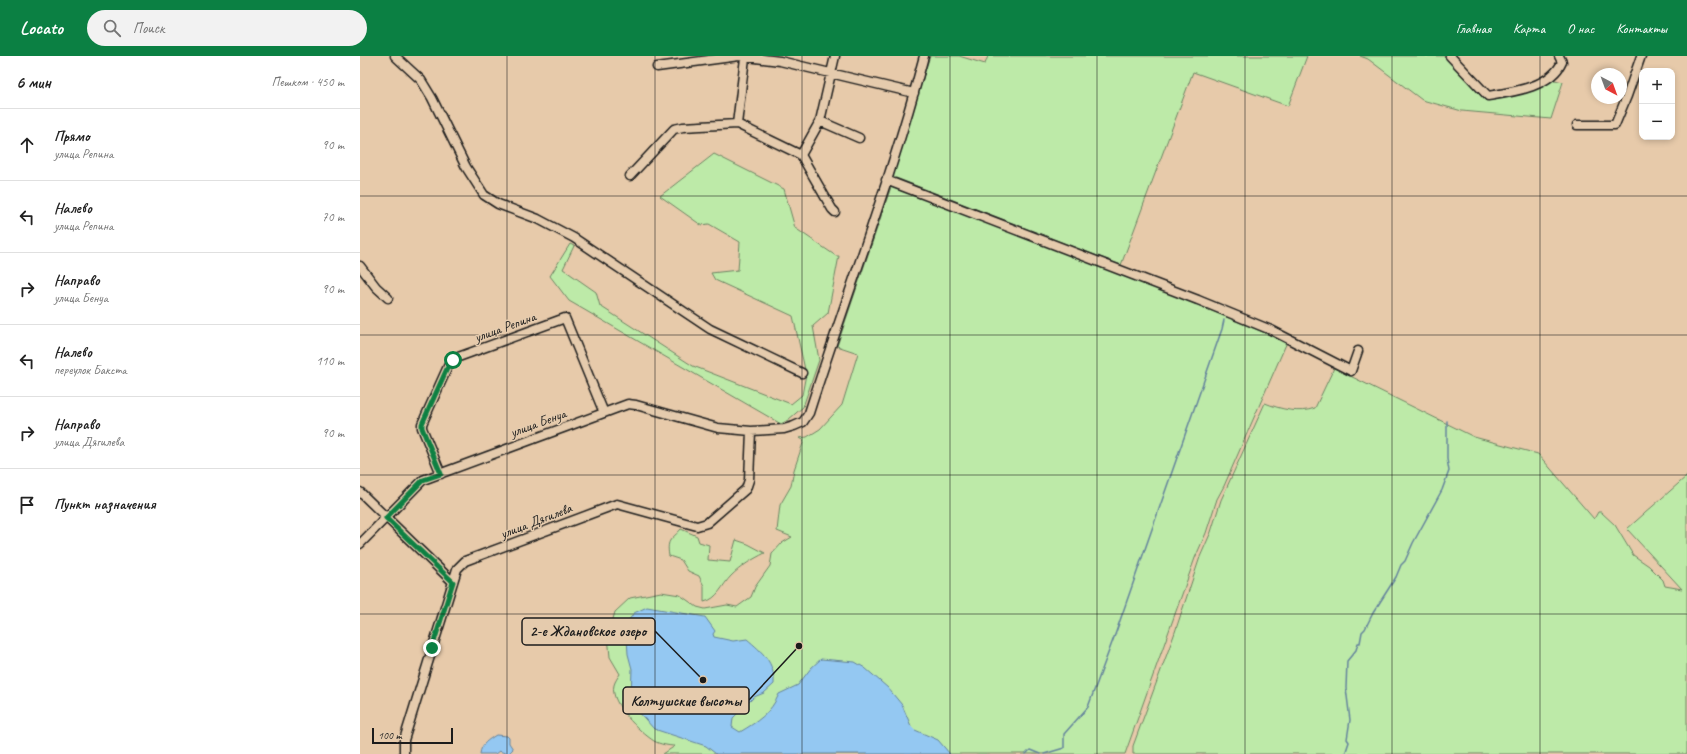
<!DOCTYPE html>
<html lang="ru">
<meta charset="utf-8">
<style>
body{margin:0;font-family:Caveat,sans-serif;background:#f2f2f2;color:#222}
.controls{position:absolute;right:12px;top:12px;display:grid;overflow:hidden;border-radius:8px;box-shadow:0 2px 6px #0003}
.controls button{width:36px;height:36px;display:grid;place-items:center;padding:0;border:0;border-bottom:1px solid #e0e0e0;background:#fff;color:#222;font:20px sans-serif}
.compass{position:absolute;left:1231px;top:12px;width:36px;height:36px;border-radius:50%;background:#fff;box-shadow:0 2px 6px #0003;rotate:139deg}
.scale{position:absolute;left:12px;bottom:10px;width:81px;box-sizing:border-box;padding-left:4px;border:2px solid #1c1c1c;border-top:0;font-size:11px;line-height:14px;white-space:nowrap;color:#1c1c1c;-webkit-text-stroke:3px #e5cbad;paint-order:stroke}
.stop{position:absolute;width:12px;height:12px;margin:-9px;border:3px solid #0b8043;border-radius:50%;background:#fff}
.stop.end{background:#0b8043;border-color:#fff;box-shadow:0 1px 4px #0008}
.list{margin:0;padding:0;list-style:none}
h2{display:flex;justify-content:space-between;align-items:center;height:52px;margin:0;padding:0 16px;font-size:17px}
h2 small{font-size:13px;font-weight:400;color:#767676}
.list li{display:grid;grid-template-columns:26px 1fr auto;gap:12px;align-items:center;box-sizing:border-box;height:72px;padding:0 16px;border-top:1px solid #e0e0e0}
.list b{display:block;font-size:15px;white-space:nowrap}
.list p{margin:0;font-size:13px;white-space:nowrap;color:#767676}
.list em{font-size:13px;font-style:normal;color:#767676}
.icon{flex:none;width:22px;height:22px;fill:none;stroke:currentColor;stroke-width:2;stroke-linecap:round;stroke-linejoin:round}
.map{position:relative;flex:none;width:1327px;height:698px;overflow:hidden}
header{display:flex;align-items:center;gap:24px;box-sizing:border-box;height:56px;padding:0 20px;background:#0b8043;color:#fff}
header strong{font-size:19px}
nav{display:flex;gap:22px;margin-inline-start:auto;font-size:14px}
.search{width:280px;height:36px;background:#f2f2f2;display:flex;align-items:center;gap:10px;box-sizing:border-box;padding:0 14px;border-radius:22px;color:#767676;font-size:15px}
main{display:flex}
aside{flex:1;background:#fff}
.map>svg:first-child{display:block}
</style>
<header>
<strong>Locato</strong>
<div class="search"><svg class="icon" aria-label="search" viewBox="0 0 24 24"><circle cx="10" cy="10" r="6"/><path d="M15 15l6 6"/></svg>Поиск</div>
<nav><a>Главная</a><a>Карта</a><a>О нас</a><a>Контакты</a></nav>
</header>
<main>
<aside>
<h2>6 мин<small>Пешком · 450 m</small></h2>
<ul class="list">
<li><svg class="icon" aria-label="ahead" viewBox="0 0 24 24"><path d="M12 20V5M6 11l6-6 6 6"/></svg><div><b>Прямо</b><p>улица Репина</p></div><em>90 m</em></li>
<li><svg class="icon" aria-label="left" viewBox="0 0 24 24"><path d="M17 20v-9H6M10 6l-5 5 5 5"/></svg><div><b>Налево</b><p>улица Репина</p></div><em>70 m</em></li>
<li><svg class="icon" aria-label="right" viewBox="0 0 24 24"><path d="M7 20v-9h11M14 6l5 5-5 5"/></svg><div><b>Направо</b><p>улица Бенуа</p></div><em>90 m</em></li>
<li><svg class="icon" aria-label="left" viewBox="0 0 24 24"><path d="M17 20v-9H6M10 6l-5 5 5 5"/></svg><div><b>Налево</b><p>переулок Бакста</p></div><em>110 m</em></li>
<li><svg class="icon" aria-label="right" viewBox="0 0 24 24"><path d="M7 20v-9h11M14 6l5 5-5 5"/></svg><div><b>Направо</b><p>улица Дягилева</p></div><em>90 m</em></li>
<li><svg class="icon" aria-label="arrive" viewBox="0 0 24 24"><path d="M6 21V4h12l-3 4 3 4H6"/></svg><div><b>Пункт назначения</b></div></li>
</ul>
</aside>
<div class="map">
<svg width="1327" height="698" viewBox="0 0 1327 698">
<rect width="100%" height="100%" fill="#e7caaa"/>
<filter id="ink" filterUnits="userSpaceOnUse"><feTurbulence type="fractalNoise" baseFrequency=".025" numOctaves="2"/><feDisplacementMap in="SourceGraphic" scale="8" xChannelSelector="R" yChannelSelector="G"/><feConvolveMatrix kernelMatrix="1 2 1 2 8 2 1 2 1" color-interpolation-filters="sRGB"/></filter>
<g filter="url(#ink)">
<path fill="#bdeaa8" stroke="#6c8362" d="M570,0H599L625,8L628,0H947L928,50L833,16L761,209L531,120Z
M1000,0H1084L1126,45L1176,31L1191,23L1203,26L1191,63L1102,55L1062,44L1008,3Z
M354,98L424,133L435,172L476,200H479L468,257L453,270L459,304L443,351L428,364L421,368L209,245L190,220L210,188L214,190L203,213L236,236L240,250L333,310L431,348L442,339L446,318L433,260L355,224L351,217L378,214L380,186L349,168L341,169L300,140Z
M531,131L753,214L927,286L864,430L857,443L846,477L835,502L765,698H303L315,690C309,690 299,688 294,685C280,676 249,647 254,629C255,625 258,621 260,618L250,601L248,580L255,556L270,542L301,536L320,539L337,551L345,553L367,549L377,551L391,541L395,531L410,510L412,498L422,487L432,481L417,475L420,449L431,430L434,414L444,384L439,382L447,381L460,373L482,349L498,297L477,290Z
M974,312L1114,381L1178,398L1234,463L1238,456H1241L1255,469L1273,499L1289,510L1303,524L1305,530L1322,533L1267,473L1327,420V698H773V690L814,579L840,501L851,476L861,444L905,347C920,353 939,358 955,352Z
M321,473L337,480L339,486L349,489L348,504L370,506L376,484L388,488L405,497C393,503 381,510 371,520C362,529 358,543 344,546V530L339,520L328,515L321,504L309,500C306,482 312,484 321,473Z"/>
<path fill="#94c8f2" stroke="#64839c" d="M287,551L345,561L355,575L353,578L354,581L373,585L387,583C402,596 415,606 414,628L404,637L394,641L373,662L372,671L380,676C397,666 411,657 419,638L438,629L451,612L461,603L495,606L505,612L528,632L542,649L551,670L555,674L578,684L590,698H356L346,690L294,673L277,654L271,642L272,613L268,598L266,568L274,557Z
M136,679L147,680L149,682V687L153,693L148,698L139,695L135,698H120C121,688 128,684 136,679Z"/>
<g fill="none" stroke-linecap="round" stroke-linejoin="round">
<path stroke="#64839c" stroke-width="1.5" d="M666,698L670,694L680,698
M684,698L704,692V678L728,651L756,576L862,273L864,264
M985,698L989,686L987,683L990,664L986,632L987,605L996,594L998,587H1000L1002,576L1005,573L1013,557L1036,521L1041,509L1045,505L1053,487L1082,434L1089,415L1087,403V365"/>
<defs>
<path id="minor" d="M35,0L61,24L72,42L106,111L124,139L138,148L178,163L214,182L350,273L442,317
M1090,0L1128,40C1153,36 1191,31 1202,6L1199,0
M297,11L379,0L420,5L554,37
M460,65L499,82
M377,68L385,2
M1217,69H1255L1267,40L1281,0
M441,99L460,65L475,0
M441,99L472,153L475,156
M270,120L314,73L323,71L377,68L441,99
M526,124L838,244L911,274L991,315L998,295
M0,210L16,231L28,242
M81,418L62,372V368L90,306L93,303L205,262L244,357
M0,436L93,526
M0,488L63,424L268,348L276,349L358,372L391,375L424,373L434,370L443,366L449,357C487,238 532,121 564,0
M44,698V684L97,513L105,505L257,448L337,470L347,467L386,433L389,424L391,375"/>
</defs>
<use href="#minor" stroke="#1c1c1c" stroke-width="11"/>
<use href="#minor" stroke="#e5cbad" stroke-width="8"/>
</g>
</g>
<g fill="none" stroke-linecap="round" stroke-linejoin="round" filter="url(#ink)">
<path stroke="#0b8043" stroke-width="5" d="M72,592L93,526L26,462L63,424L81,418L62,372V368L90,306L93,304"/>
</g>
<path fill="none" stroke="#1c1c1c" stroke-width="1" stroke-opacity="0.55" d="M147,0V698M295,0V698M442,0V698M590,0V698M737,0V698M885,0V698M1032,0V698M1180,0V698M0,140H1327M0,279H1327M0,419H1327M0,558H1327"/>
<g text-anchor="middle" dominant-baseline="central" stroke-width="3" stroke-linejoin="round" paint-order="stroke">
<g font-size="14" fill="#1c1c1c" stroke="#e5cbad">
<text transform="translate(145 271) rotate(-20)">улица Репина</text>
<text transform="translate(178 367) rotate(-20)">улица Бенуа</text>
<text transform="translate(176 465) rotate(-21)">улица Дягилева</text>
</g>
</g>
<path fill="none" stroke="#1c1c1c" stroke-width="1.5" d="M343 624L295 575M439 590L389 644"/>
<g fill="#1c1c1c" stroke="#e5cbad" stroke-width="1.5">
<circle cx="343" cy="624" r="4"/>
<circle cx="439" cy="590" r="4"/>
</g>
<g fill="#e5cbad" stroke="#1c1c1c" stroke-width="1.5">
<rect x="162" y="562" width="133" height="27" rx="4"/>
<rect x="263" y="631" width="126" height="27" rx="4"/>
</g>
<g font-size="15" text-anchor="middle" font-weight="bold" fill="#1c1c1c">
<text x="228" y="580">2-е Ждановское озеро</text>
<text x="326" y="650">Колтушские высоты</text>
</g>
</svg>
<div class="controls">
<button>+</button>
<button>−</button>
</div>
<svg class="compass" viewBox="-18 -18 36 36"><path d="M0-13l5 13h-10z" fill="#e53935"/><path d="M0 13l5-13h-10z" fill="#767676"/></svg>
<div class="scale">100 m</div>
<div class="stop" style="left:93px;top:304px"></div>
<div class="stop end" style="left:72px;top:592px"></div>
</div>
</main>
